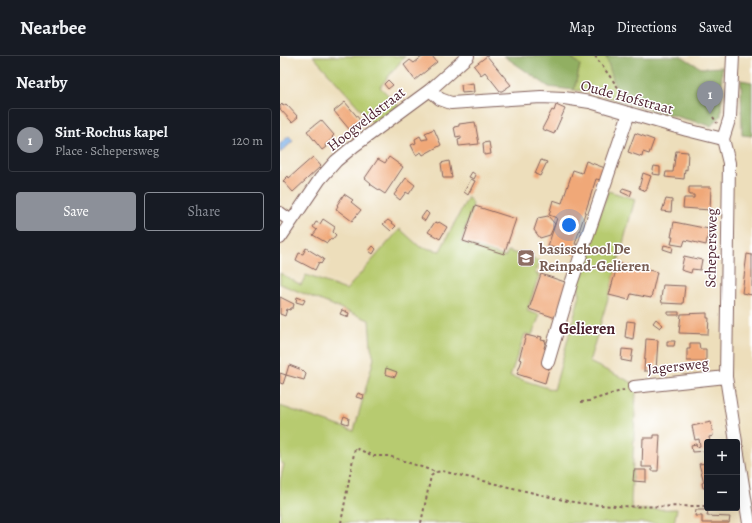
<!DOCTYPE html>
<meta charset="utf-8">
<style>
body{margin:0;font-family:Alegreya,serif;background:#20242c;color:#f1f3f6}
.controls{position:absolute;right:12px;bottom:12px;display:grid;overflow:hidden;border-radius:4px;box-shadow:0 4px 16px #0002}
.controls button{width:36px;height:36px;display:grid;place-items:center;padding:0;border:0;border-bottom:1px solid #363941;background:#171b24;color:#f1f3f6;font:20px sans-serif}
.you{position:absolute;left:289px;top:169px;width:14px;height:14px;margin:-10px;border:3px solid #fff;border-radius:50%;background:#1a73e8;box-shadow:0 0 0 6px #1a73e833}
.badge{display:grid;place-items:center;width:26px;height:26px;border-radius:50%;background:#8c9099;color:#fff;font-size:13px;font-weight:700}
.pin{position:absolute;translate:-50% -33px;filter:drop-shadow(0 1px 2px #0008)}
.pin::after{content:'';position:absolute;top:21px;width:14px;height:12px;background:inherit;clip-path:polygon(0 0,100% 0,50% 100%)}
.list{margin:0;padding:0;list-style:none}
h2{display:flex;justify-content:space-between;align-items:center;height:52px;margin:0;padding:0 16px;font-size:17px}
h2 small{font-size:13px;font-weight:400;color:#9ea1a6}
.list li{display:grid;grid-template-columns:26px 1fr auto;gap:12px;align-items:center;box-sizing:border-box;height:64px;margin:0 8px 8px;padding:0 8px;border:1px solid #363941;border-radius:4px}
.list b{display:block;font-size:15px;white-space:nowrap}
.list p{margin:0;font-size:13px;white-space:nowrap;color:#9ea1a6}
.list em{font-size:13px;font-style:normal;color:#9ea1a6}
.actions{display:flex;gap:8px;padding:12px 16px}
.actions a{flex:1;padding:9px 0;border:1px solid #8c9099;border-radius:4px;text-align:center;font-size:14px;color:#8c9099}
.actions .main{background:#8c9099;color:#fff}
.map{position:relative;flex:none;width:472px;height:467px;overflow:hidden}
header{display:flex;align-items:center;gap:24px;box-sizing:border-box;height:56px;padding:0 20px;background:#171b24;border-bottom:1px solid #363941}
header strong{font-size:19px}
nav{display:flex;gap:22px;margin-inline-start:auto;font-size:14px}
main{display:flex}
aside{flex:1;background:#171b24}
.map>svg:first-child{display:block}
</style>
<header>
<strong>Nearbee</strong>
<nav><a>Map</a><a>Directions</a><a>Saved</a></nav>
</header>
<main>
<aside>
<h2>Nearby<small></small></h2>
<ul class="list">
<li><span class="badge">1</span><div><b>Sint-Rochus kapel</b><p>Place · Schepersweg</p></div><em>120 m</em></li>
</ul>
<div class="actions"><a class="main">Save</a><a>Share</a></div>
</aside>
<div class="map">
<svg width="472" height="467" viewBox="0 0 472 467">
<rect width="100%" height="100%" fill="#fff"/>
<filter id="ink" filterUnits="userSpaceOnUse"><feTurbulence type="fractalNoise" baseFrequency=".025" numOctaves="2"/><feDisplacementMap in="SourceGraphic" scale="8" xChannelSelector="R" yChannelSelector="G"/><feConvolveMatrix kernelMatrix="1 2 1 2 8 2 1 2 1" color-interpolation-filters="sRGB"/></filter>
<filter id="wash" filterUnits="userSpaceOnUse"><feTurbulence type="fractalNoise" baseFrequency=".012" numOctaves="4" result="noise"/><feDisplacementMap in="SourceGraphic" scale="16" xChannelSelector="R" yChannelSelector="G"/><feGaussianBlur stdDeviation="0.9" result="paint"/><feColorMatrix in="noise" values="0 0 0 0 0 0 0 0 0 0 0 0 0 0 0 0 0 1.4 0 .05"/><feComposite in="paint" operator="in"/></filter>
<g filter="url(#wash)">
<rect width="100%" height="100%" fill="#eddebb"/>
<path fill="#b7cb6f" stroke="#80754d" d="M33,0H125L100,31L119,50L93,67Z
M290,0H326L340,45L311,36L294,34L300,9Z
M328,135L355,143L329,239L309,306L353,327L356,336L351,446L353,454L397,453L394,467H0V425L4,408L0,406V350L74,375L94,302L91,291L89,264L0,228V217L21,229L26,219L66,234L120,173L140,191L160,195L188,141L193,149L181,186L225,201L228,195L259,205L255,217L259,219L247,255L260,259L252,279L245,278L230,320L274,334L300,239L297,225Z"/>
<path fill="#91af62" stroke="#6e6746" d="M224,0H290L300,9L294,34L269,31Z
M326,0H401L421,12L442,11L441,60L431,70L340,45Z
M461,24L472,26V80L462,79Z"/>
<path fill="#7bb1e9" stroke="#62688a" d="M9,80L13,85L0,97V88Z"/>
<g id="blocks">
<path fill="#f0a878" d="M143,0H152L157,6L135,24L124,9L130,4L134,7Z
M207,0L231,29L222,35H220L205,16L201,19L194,10Z
M108,24L113,29L108,33L104,28Z
M193,27L194,36L182,37L181,29Z
M65,46L80,64L69,73L54,55Z
M2,48L3,50L6,48L18,61L12,66L0,53V50Z
M276,49L285,53L274,78L262,73L272,54L274,55Z
M41,64L54,79L52,81L53,82L45,89L46,91L42,94L27,75Z
M195,66L199,88L179,90L178,84L181,83V80L176,81L174,71L179,70V68Z
M154,73L161,89L143,99L141,96L136,99L131,89L136,87L135,83L140,80L142,84L146,83H148L145,77Z
M355,77L374,84L369,98L363,96L362,101L348,96Z
M209,86L211,98L204,99L203,87Z
M396,95L408,96L407,114L405,113L404,123L385,121L386,116H393Z
M33,101L41,110L13,136L3,125L8,120L9,122Z
M109,101L123,111L105,138L90,128L91,127L85,122L98,103L105,107Z
M261,104L267,106L260,120L255,118Z
M169,105L172,122H163L161,107Z
M306,105L325,112L321,124L316,123L295,188L299,189L296,199L268,190L277,162L269,159L273,144L282,147L293,114L302,117Z
M374,110L380,111V119L372,118Z
M192,116L196,119L194,123L189,121Z
M363,117L371,120L366,135L359,132Z
M126,122L135,129L129,138L126,136L120,144L114,139Z
M191,123L195,125L188,139L184,136Z
M409,131H431L430,154L403,152L404,142H414V139H409Z
M343,132L352,135L350,140L341,136Z
M64,138L73,144L71,146L81,154L72,165L56,153L58,150L57,149Z
M386,143L392,144L391,156L382,155Z
M195,150L236,163L224,198L183,185Z
M146,155L149,158L145,165L141,162Z
M268,160L275,168L270,179L260,182L254,174L258,162Z
M43,163L55,171L53,176L56,179L52,184L50,183L47,187L33,179L37,174L33,171L36,166L40,168Z
M108,164L116,170L111,175L103,168Z
M155,166L158,167L159,166L167,171L160,183L148,176Z
M394,166L429,173L426,189L405,184L403,190L391,188L393,181H391Z
M384,189L393,191L392,196L383,193Z
M93,190L96,193L93,198L89,195Z
M26,192L44,203L41,208L39,206L35,214L16,204L19,197L23,198Z
M467,198L472,199V239L462,237Z
M404,200L422,204L420,214L412,213L411,217L401,214Z
M338,207L377,216L371,242L351,238L349,244L329,239Z
M261,218L288,227L276,262L249,253Z
M383,229L405,230L403,248L382,247L381,242Z
M0,241L14,248L13,252H11L10,254L7,253L5,260L0,258Z
M17,241L25,244L23,248L16,246Z
M62,254L69,257L68,261L60,258Z
M388,256H399V259H388Z
M427,257V262H429L428,278L399,277L401,258Z
M376,263L383,269L380,272L373,267Z
M347,265L355,266L353,283L345,281Z
M246,279L258,282V280L262,281L261,284L266,285L264,292L266,294L262,307L270,309L265,327L237,318L242,304L239,303Z
M366,283L378,284L376,315H364Z
M387,285H395L394,290H387Z
M410,287H419L420,293H426V305H407V293H410Z
M342,293L353,294L351,306L341,304Z
M9,309L22,314L26,318L24,324L6,319Z
M106,312L117,316L115,321L105,318Z
M0,317L6,319L3,328L0,327Z
M78,337L84,339L83,343L76,341Z
M64,360L69,362L68,368L62,366Z
M431,366L433,380L429,381L430,386H427V389H425L426,395L412,396L411,389L416,388L417,391L420,390L419,383L415,384L412,370Z
M374,379H380L378,415H372V411H362L363,382H374Z
M427,407V432H423L422,427L424,426L419,408Z
M354,414H366V426L353,425Z
M416,454H428L427,460L450,461L449,467H422V460H415Z"/>
</g>
</g>
<g filter="url(#ink)">
<use href="#blocks" fill-opacity="0" stroke="#83625d" stroke-width="1"/>
<g fill="none" stroke-linecap="round" stroke-linejoin="round">
<defs>
<path id="minor" d="M453,0L450,61L443,83L449,107L446,321L456,386
M150,34L160,43L171,47L261,41L284,42L310,46L407,74L443,83
M0,157L11,165
M0,182L40,123L56,105L74,90L150,34L188,0
M268,306L291,228L349,57
M354,331L446,321
M457,392L469,467"/>
</defs>
<use href="#minor" stroke="#83625d" stroke-width="14"/>
<path stroke="#83625d" stroke-width="2" stroke-dasharray="3 3" stroke-linecap="butt" d="M315,0L342,37L343,44
M433,61L437,67
M301,346L309,345L344,334
M61,467L75,392L94,400H109L156,416L162,415L287,445C333,453 380,450 427,450
M141,467L151,420L156,416"/>
<use href="#minor" stroke="#fff" stroke-width="12"/>
</g>
</g>
<defs>
<symbol id="school-square" viewBox="-11 -11 22 22"><rect x="-9" y="-9" width="18" height="18" rx="4" fill="#8d6e63" stroke="#fff"/><path d="M0-5L7-2L0 1L-7-2ZM-4 1L0 2.5L4 1V4Q0 6-4 4Z" fill="#fff"/></symbol>
</defs>
<g fill-rule="evenodd">
<use href="#school-square" x="236" y="192" width="20" height="20"/>
</g>
<g text-anchor="middle" dominant-baseline="central" stroke-width="3" stroke-linejoin="round" paint-order="stroke">
<g font-size="15" fill="#4a1f2b" stroke="#fff">
<text transform="translate(347 41) rotate(15)">Oude Hofstraat</text>
<text transform="translate(86 63) rotate(-38)">Hoogveldstraat</text>
<text transform="translate(431 192) rotate(-89)">Schepersweg</text>
<text transform="translate(398 310) rotate(-6)">Jagersweg</text>
</g>
<g font-size="15" font-weight="bold" fill="#785e54" stroke="#fff" text-anchor="start">
<text x="259" y="193">basisschool De<tspan x="259" dy="17">Reinpad-Gelieren</tspan></text>
</g>
<g font-size="16" font-weight="bold" fill="#4a1f2b" stroke="#fff">
<text x="307" y="273">Gelieren</text>
</g>
</g>
</svg>
<div class="controls">
<button>+</button>
<button>−</button>
</div>
<div class="you"></div>
<div class="pin badge" style="left:430px;top:58px">1</div>
</div>
</main>
